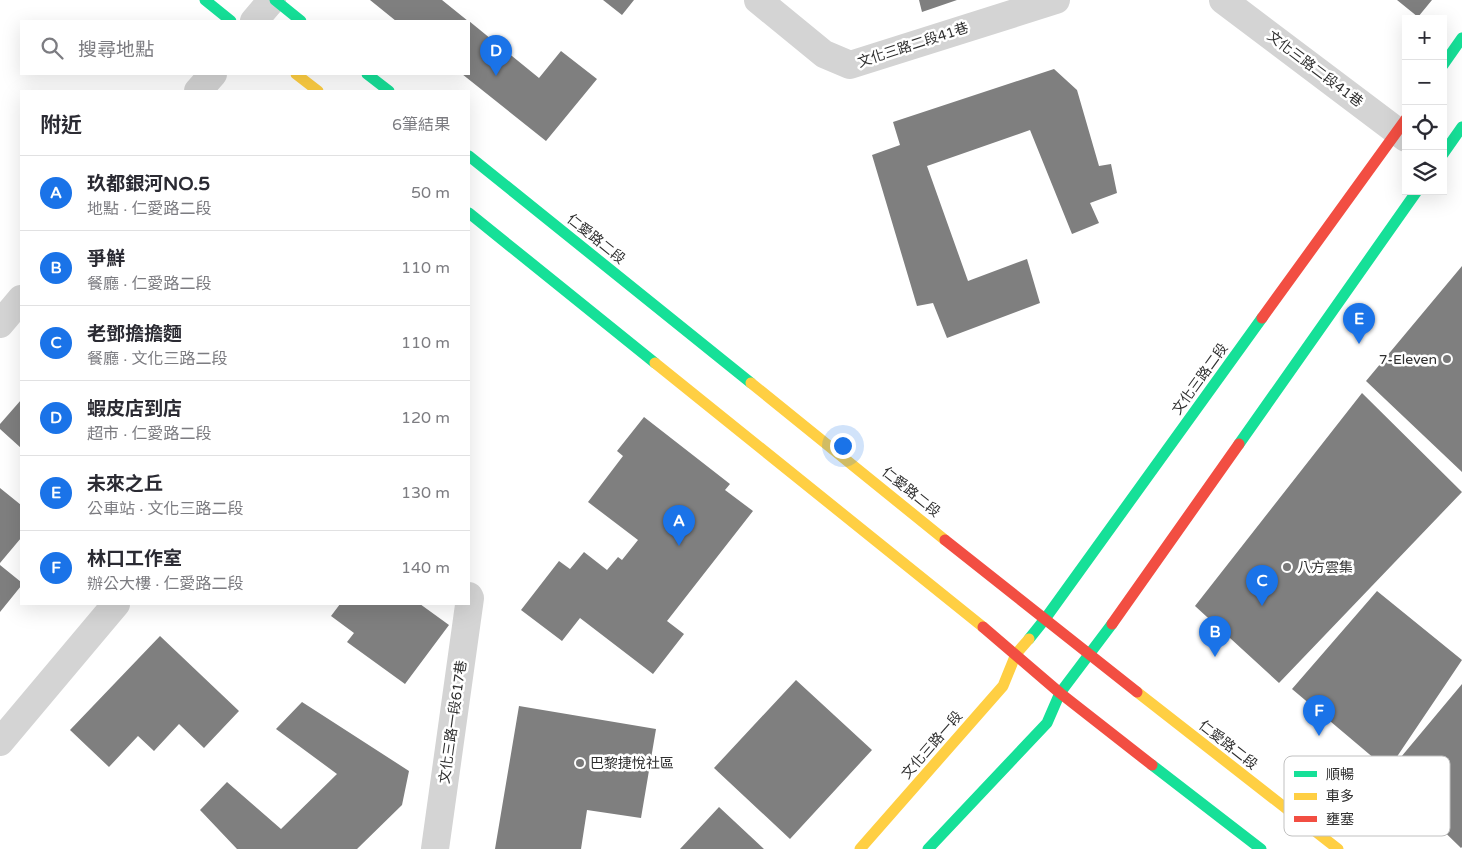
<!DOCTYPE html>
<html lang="zh-TW">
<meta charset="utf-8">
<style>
body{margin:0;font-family:"Varela Round","Noto Sans TC",sans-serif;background:#f7f7f7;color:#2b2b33}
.controls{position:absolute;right:15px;top:15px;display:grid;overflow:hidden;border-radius:0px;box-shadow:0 5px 20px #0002}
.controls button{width:45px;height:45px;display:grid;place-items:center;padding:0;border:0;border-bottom:1px solid #e1e1e2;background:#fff;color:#2b2b33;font:25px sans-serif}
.you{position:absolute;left:842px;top:445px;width:18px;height:18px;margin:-12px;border:4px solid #fff;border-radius:50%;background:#1a73e8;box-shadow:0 0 0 8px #1a73e833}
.badge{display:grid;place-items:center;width:32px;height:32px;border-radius:50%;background:#1a73e8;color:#fff;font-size:16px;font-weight:700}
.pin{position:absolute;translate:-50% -41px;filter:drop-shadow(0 1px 2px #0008)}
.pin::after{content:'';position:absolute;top:26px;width:18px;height:15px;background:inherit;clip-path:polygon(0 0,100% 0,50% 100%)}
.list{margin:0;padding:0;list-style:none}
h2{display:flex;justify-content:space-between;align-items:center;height:65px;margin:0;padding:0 20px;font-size:21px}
h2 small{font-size:16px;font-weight:400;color:#7c7c81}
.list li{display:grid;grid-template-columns:32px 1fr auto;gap:15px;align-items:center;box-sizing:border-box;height:75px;padding:0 20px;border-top:1px solid #e1e1e2}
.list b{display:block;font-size:19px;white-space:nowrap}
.list p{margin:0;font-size:16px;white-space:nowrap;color:#7c7c81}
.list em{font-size:16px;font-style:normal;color:#7c7c81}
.icon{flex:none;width:28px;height:28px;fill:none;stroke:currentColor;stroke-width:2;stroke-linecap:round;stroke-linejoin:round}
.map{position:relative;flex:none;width:1462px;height:849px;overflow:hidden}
.search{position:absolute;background:#fff;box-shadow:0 5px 20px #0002;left:20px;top:20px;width:450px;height:55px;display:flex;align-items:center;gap:12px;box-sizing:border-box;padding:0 18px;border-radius:0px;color:#7c7c81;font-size:19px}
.panel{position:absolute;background:#fff;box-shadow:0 5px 20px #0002;left:20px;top:90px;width:450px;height:515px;border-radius:0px}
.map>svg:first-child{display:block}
</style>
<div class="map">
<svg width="1462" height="849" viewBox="0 0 1462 849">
<rect width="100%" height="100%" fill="#fff"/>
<path fill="#7f7f7f" d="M370,0H442L468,21H396Z
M603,0H634L622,15Z
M919,0H957L922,12Z
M1397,0H1432L1418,17Z
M469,21L539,78L561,51L597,79L546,141L462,74H469Z
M1054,69L1077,90L1099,166L1111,164L1117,193L1090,203L1099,223L1072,234L1030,130L927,166L968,281L1027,259L1040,303L947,338L933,303L917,306L872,155L900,145L893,122Z
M1462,266V472L1366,381Z
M1362,393L1462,492L1279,683L1195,606Z
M21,400V448L0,429V424Z
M644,417L730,484L725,490L753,511L667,621L684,634L653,674L580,618L562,641L521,610L559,561L570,569L584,552L607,570L618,557L622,560L638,540L588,502L623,456L617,451Z
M0,488L21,505V538L0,563Z
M0,565L21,582V586L0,612Z
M1377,591L1462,660L1388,770L1292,689Z
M340,604H420L449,625L405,684L347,642L354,633L331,616Z
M160,636L239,711L204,748L179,724L154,751L138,736L109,767L70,730Z
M796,680L872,750L790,839L714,768Z
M1462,684V847L1461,848L1386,775Z
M302,702L409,771L402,805L357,849H237L200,810L227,782L281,829L337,774L276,729Z
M519,706L656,729L641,818L587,810L581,849H495Z
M719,807L764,849H680Z"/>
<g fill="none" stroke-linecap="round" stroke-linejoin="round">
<path stroke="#d4d4d4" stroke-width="28" d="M758,0L824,54L850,65L1056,0
M1223,0L1406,138
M254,21L272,0
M198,91L213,74
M0,324L21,299
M0,742L116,604
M435,849L470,598L469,596"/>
<path stroke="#16e098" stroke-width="11" d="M205,0L231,21
M275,0L301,21
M1443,65L1462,38
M367,74L389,91
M1443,154L1462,127
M469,156L751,383
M469,213L655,363
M1239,444L1417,191
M1029,639L1045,619L1262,318
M1152,765L1261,849
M928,849L1047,723L1060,693L1112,624"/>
<path stroke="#ffcf43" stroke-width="11" d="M296,74L318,91
M655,363L983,627
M751,383L945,540
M1137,692L1338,849
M860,849L1003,686L1016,654L1029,639"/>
<path stroke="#f24e42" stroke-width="11" d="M1262,318L1406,119
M945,540L1137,692
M1112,624L1239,444
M983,627L1060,693L1152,765"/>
</g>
<g fill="#787878" stroke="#fff" stroke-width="2">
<circle cx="1447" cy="359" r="5"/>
<circle cx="1287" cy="567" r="5"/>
<circle cx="580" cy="763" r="5"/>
</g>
<g text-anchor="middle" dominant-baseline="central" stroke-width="5" stroke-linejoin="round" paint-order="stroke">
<g font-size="14" fill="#2f2f2f" stroke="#fff">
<text transform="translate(913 45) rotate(-18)">文化三路二段41巷</text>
<text transform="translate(1315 69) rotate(37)">文化三路二段41巷</text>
<text transform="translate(596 239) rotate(39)">仁愛路二段</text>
<text transform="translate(1200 379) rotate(-54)">文化三路二段</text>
<text transform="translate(911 492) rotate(39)">仁愛路二段</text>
<text transform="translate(453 722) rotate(-82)">文化三路一段617巷</text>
<text transform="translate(932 745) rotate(-49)">文化三路一段</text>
<text transform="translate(1228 745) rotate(38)">仁愛路二段</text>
</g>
<g font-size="14" fill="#2f2f2f" stroke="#fff" text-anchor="start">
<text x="1437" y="359" text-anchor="end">7-Eleven</text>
<text x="1297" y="567">八方雲集</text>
<text x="590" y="763">巴黎捷悅社區</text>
</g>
</g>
<rect x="1284" y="756" width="166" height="80" rx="8" fill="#fff" stroke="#c1c1c1" stroke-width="1"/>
<rect x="1294" y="771" width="23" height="6" fill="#16e098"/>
<rect x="1294" y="793" width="23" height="7" fill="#ffcf43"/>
<rect x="1294" y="816" width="23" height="6" fill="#f24e42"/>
<g font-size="14" fill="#2f2f2f">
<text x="1326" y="779">順暢</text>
<text x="1326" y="801">車多</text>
<text x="1326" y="824">壅塞</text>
</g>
</svg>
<div class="controls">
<button>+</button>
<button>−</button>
<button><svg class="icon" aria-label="locate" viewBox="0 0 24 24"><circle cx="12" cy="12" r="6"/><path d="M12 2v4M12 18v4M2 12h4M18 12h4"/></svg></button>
<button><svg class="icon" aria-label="layers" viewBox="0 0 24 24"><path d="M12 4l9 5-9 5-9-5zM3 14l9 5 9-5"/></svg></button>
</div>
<div class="you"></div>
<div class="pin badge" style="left:679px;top:546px">A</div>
<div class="pin badge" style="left:1215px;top:657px">B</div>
<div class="pin badge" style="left:1262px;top:606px">C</div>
<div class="pin badge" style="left:496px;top:76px">D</div>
<div class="pin badge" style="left:1359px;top:344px">E</div>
<div class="pin badge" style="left:1319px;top:736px">F</div>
<div class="search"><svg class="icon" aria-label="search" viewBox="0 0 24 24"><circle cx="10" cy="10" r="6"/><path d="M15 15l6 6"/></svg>搜尋地點</div>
<section class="panel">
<h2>附近<small>6筆結果</small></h2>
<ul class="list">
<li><span class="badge">A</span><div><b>玖都銀河NO.5</b><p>地點 · 仁愛路二段</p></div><em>50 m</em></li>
<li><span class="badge">B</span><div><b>爭鮮</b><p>餐廳 · 仁愛路二段</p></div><em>110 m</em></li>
<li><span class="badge">C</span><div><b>老鄧擔擔麵</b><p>餐廳 · 文化三路二段</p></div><em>110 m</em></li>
<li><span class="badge">D</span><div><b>蝦皮店到店</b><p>超市 · 仁愛路二段</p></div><em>120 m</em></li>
<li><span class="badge">E</span><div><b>未來之丘</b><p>公車站 · 文化三路二段</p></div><em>130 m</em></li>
<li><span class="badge">F</span><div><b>林口工作室</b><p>辦公大樓 · 仁愛路二段</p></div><em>140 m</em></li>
</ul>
</section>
</div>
